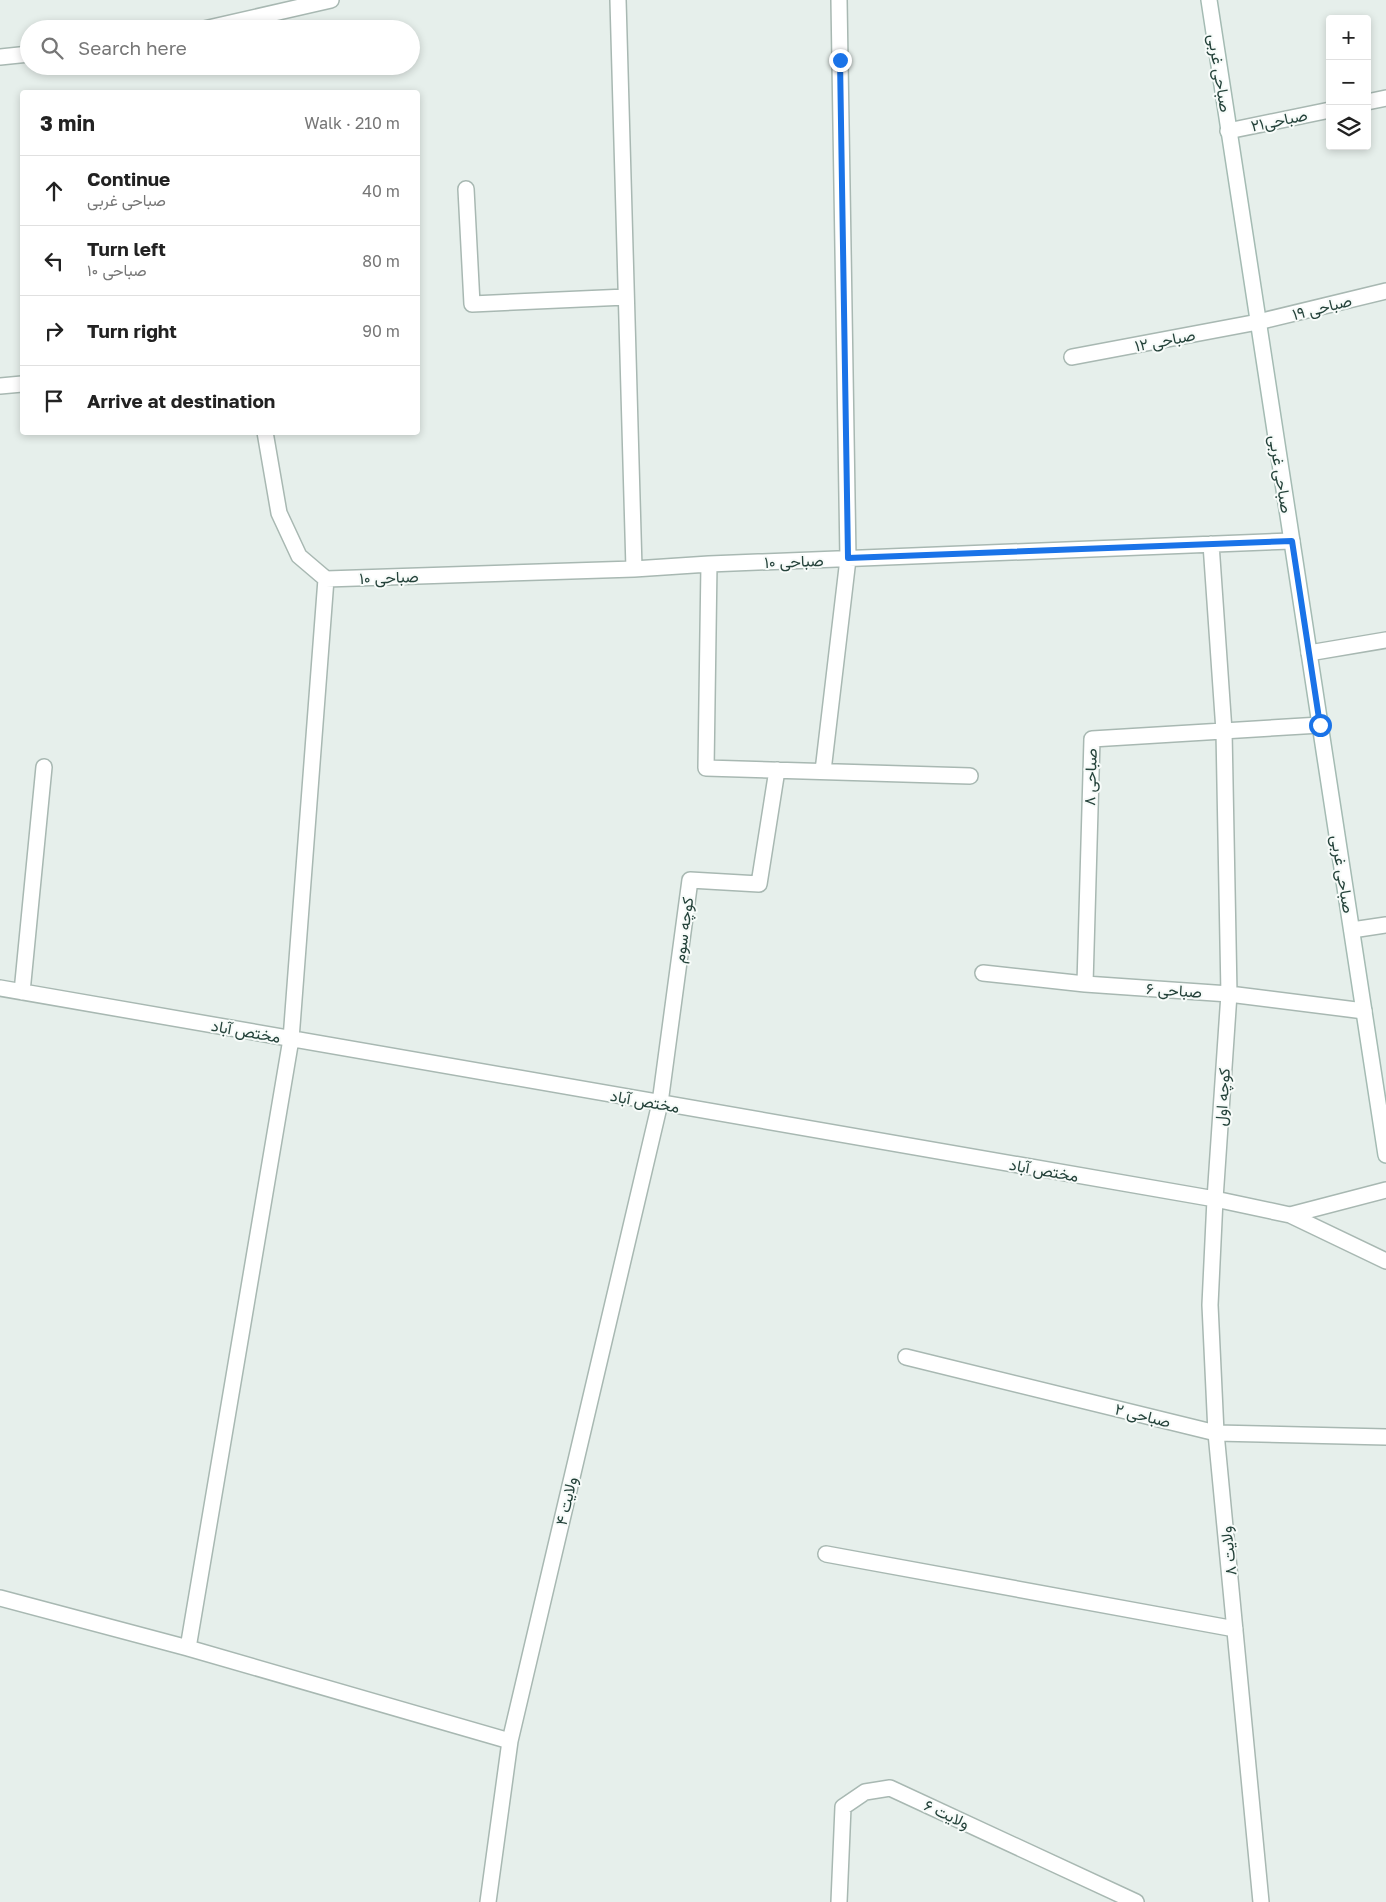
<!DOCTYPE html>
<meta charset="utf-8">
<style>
body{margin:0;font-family:"Golos Text",Vazirmatn,sans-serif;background:#f2f2f2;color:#222}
.controls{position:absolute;right:15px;top:15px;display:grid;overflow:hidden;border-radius:5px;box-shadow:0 2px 8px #0003}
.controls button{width:45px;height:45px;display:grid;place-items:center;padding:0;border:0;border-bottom:1px solid #e0e0e0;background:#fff;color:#222;font:25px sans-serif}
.stop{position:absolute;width:15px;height:15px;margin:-11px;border:4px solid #1a73e8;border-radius:50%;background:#fff}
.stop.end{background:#1a73e8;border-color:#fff;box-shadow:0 1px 5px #0008}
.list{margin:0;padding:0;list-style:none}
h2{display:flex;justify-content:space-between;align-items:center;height:65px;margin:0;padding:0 20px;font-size:21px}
h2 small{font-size:16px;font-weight:400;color:#767676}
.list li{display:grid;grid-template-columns:32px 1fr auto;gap:15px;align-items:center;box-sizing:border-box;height:70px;padding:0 20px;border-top:1px solid #e0e0e0}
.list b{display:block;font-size:19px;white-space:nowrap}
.list p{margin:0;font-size:16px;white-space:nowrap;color:#767676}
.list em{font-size:16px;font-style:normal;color:#767676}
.icon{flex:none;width:28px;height:28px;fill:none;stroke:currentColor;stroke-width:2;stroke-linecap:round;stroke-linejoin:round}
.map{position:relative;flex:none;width:1386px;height:1902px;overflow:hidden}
.search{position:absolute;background:#fff;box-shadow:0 2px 8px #0003;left:20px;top:20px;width:400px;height:55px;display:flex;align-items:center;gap:12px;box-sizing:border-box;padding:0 18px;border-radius:28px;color:#767676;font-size:19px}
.panel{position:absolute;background:#fff;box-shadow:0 2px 8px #0003;left:20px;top:90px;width:400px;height:345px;border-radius:5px}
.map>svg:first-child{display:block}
</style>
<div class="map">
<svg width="1386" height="1902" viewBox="0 0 1386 1902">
<rect width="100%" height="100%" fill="#e6efeb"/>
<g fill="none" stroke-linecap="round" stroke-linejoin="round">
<defs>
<path id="minor" d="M618,0L634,569
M204,29L331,0
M0,57L29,54
M1367,102L1386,98
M1228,131L1330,110
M466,189L472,304L626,297
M1072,357L1258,322L1386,291
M0,386L22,384
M265,432L279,513L299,556L326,579L291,1039L188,1648L510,1741
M1211,544L1224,731L1229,994L1215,1199L1210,1305L1216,1433L1261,1902
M709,564L706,768L970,776
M326,579L634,569L709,564L1292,541
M1309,653L1386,640
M823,771L848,559L839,0
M1352,930L1386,925
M983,973L1085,984L1229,994L1364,1011
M1085,984L1092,739L1320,725
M0,988L1215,1199L1290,1215
M22,992L44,767
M1386,1190L1290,1215L1386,1261
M906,1357L1216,1433L1386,1437
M826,1554L1235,1629
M0,1598L188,1648
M488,1902L510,1741L660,1103L690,880L759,884L777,770
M839,1902L843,1807L865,1792L890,1788L1136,1902"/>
<path id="secondary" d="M1209,0L1386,1155"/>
</defs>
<use href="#minor" stroke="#a8b8b2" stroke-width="18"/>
<use href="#secondary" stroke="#a4bbb3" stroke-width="18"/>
<use href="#minor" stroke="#fff" stroke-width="15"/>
<use href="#secondary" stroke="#fff" stroke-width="15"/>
</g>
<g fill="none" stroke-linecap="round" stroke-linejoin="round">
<path stroke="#1a73e8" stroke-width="6" d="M840,60L848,558L1292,541L1320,725"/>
</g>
<g text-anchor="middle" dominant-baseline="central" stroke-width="4" stroke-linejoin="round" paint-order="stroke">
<g font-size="16" fill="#24423a" stroke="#f7fbf9">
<text transform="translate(1220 73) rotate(81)">صباحی غربی</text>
<text transform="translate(1279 120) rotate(-12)">صباحی۲۱</text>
<text transform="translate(1322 307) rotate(-14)">صباحی ۱۹</text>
<text transform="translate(1165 340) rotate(-11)">صباحی ۱۲</text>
<text transform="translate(1281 474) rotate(81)">صباحی غربی</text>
<text transform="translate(794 561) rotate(-2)">صباحی ۱۰</text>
<text transform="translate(389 577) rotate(-2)">صباحی ۱۰</text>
<text transform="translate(1090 777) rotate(-88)">صباحی ۸</text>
<text transform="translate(1343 874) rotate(81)">صباحی غربی</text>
<text transform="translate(683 930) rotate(-82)">کوچه سوم</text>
<text transform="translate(1174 990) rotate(4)">صباحی ۶</text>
<text transform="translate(246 1031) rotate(10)">مختص آباد</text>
<text transform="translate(1222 1097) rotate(-86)">کوچه اول</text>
<text transform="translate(645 1101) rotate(10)">مختص آباد</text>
<text transform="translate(1044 1170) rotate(10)">مختص آباد</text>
<text transform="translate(1143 1415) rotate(14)">صباحی ۲</text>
<text transform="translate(566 1501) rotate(-77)">ولایت ۴</text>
<text transform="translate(1228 1551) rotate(-96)">ولایت ۸</text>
<text transform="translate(947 1814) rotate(25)">ولایت ۶</text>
</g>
</g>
</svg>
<div class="controls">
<button>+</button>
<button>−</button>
<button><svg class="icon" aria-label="layers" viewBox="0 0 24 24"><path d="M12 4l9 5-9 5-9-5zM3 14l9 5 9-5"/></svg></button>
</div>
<div class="stop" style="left:1320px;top:725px"></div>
<div class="stop end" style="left:840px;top:60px"></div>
<div class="search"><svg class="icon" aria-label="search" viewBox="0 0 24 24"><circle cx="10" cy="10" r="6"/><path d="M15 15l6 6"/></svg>Search here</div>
<section class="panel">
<h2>3 min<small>Walk · 210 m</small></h2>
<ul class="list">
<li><svg class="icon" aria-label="ahead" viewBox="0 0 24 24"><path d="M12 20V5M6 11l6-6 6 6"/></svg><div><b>Continue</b><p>صباحی غربی</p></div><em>40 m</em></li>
<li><svg class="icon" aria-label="left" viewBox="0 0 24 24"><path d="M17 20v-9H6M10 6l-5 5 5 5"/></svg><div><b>Turn left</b><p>صباحی ۱۰</p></div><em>80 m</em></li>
<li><svg class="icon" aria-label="right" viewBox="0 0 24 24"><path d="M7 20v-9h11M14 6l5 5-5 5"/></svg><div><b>Turn right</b></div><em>90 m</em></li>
<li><svg class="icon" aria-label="arrive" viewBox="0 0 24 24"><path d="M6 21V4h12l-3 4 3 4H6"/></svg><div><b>Arrive at destination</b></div></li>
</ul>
</section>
</div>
